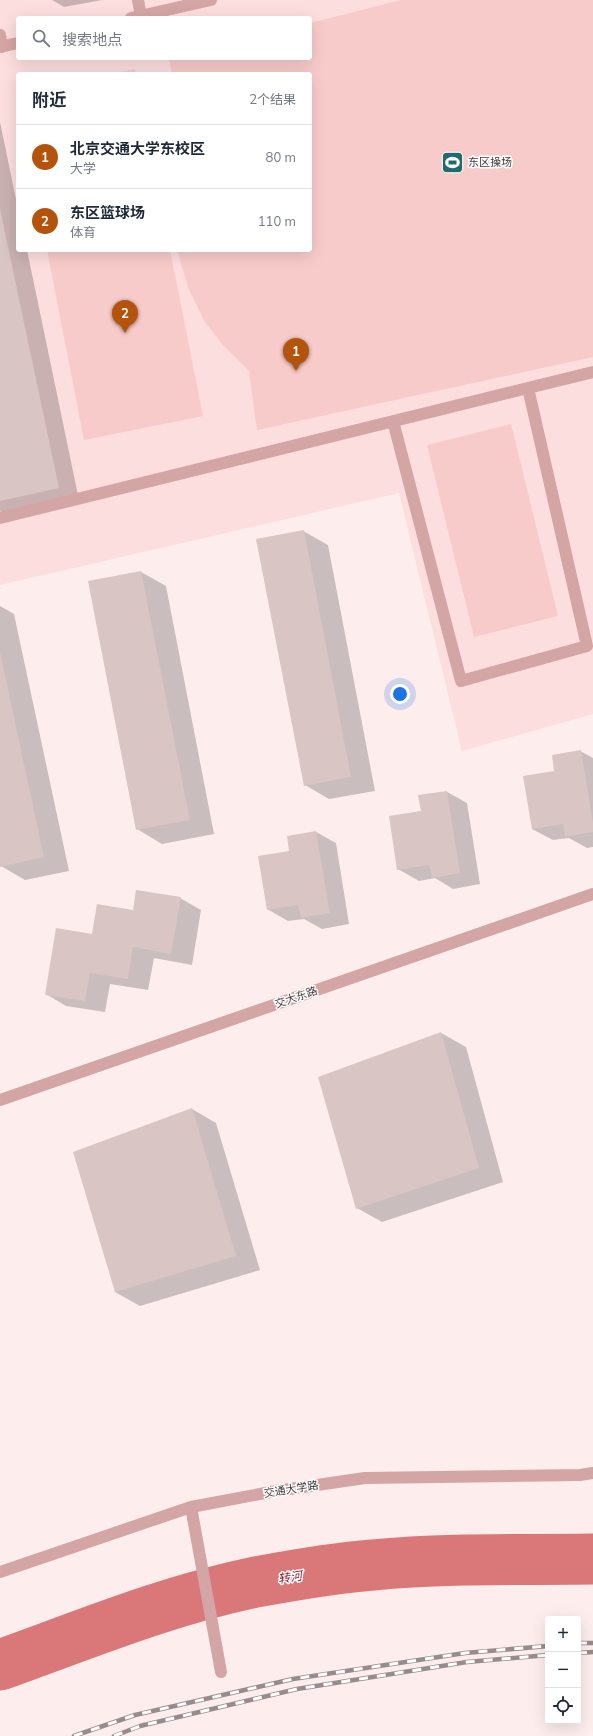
<!DOCTYPE html>
<html lang="zh">
<meta charset="utf-8">
<style>
body{margin:0;font-family:Mulish,"Noto Sans SC",sans-serif;background:#f2f2f3;color:#1f2937}
.controls{position:absolute;right:12px;bottom:12px;display:grid;overflow:hidden;border-radius:4px;box-shadow:0 4px 16px #0002}
.controls button{width:36px;height:36px;display:grid;place-items:center;padding:0;border:0;border-bottom:1px solid #e0e1e3;background:#fff;color:#1f2937;font:20px sans-serif}
.you{position:absolute;left:400px;top:694px;width:14px;height:14px;margin:-10px;border:3px solid #fff;border-radius:50%;background:#1a73e8;box-shadow:0 0 0 6px #1a73e833}
.badge{display:grid;place-items:center;width:26px;height:26px;border-radius:50%;background:#b45309;color:#fff;font-size:13px;font-weight:700}
.pin{position:absolute;translate:-50% -33px;filter:drop-shadow(0 1px 2px #0008)}
.pin::after{content:'';position:absolute;top:21px;width:14px;height:12px;background:inherit;clip-path:polygon(0 0,100% 0,50% 100%)}
.list{margin:0;padding:0;list-style:none}
h2{display:flex;justify-content:space-between;align-items:center;height:52px;margin:0;padding:0 16px;font-size:17px}
h2 small{font-size:13px;font-weight:400;color:#747a83}
.list li{display:grid;grid-template-columns:26px 1fr auto;gap:12px;align-items:center;box-sizing:border-box;height:64px;padding:0 16px;border-top:1px solid #e0e1e3}
.list b{display:block;font-size:15px;white-space:nowrap}
.list p{margin:0;font-size:13px;white-space:nowrap;color:#747a83}
.list em{font-size:13px;font-style:normal;color:#747a83}
.icon{flex:none;width:22px;height:22px;fill:none;stroke:currentColor;stroke-width:2;stroke-linecap:round;stroke-linejoin:round}
.map{position:relative;flex:none;width:593px;height:1736px;overflow:hidden}
.search{position:absolute;background:#fff;box-shadow:0 4px 16px #0002;left:16px;top:16px;width:296px;height:44px;display:flex;align-items:center;gap:10px;box-sizing:border-box;padding:0 14px;border-radius:4px;color:#747a83;font-size:15px}
.panel{position:absolute;background:#fff;box-shadow:0 4px 16px #0002;left:16px;top:72px;width:296px;height:180px;border-radius:4px}
.map>svg:first-child{display:block}
</style>
<div class="map">
<svg width="593" height="1736" viewBox="0 0 593 1736">
<rect width="100%" height="100%" fill="#fdeded"/>
<path fill="#fbdedd" fill-rule="evenodd" d="M0,0H593V714L462,751L399,493L0,585ZM18,18H310V58H18ZM18,74H310V250H18Z"/>
<path fill="#f7cbca" d="M401,0H593V357L257,430L249,371L223,345L205,322L189,290L177,250H310V74H172L169,59L310,58V23Z
M135,69L136,74H110Z
M47,250H170L203,416L84,440Z
M511,424L558,616L474,637L427,445Z"/>
<path fill="#0003" d="M52,0H102L64,7Z
M0,122L18,209V250H27L79,500L6,515L0,511Z
M303,531L328,545L375,791L329,799L305,785Z
M141,572L166,586L214,834L162,844L137,829Z
M0,606L14,614L69,871L25,880L1,866L0,863Z
M580,751L593,758V847L587,848L569,838L553,840L532,829Z
M447,792L467,803L480,884L453,889L435,878L419,881L398,869L422,812Z
M316,832L336,843L349,924L322,929L304,919L288,921L267,909L291,852Z
M180,898L201,910L192,965L154,958L148,990L110,984L105,1012L66,1006L46,994L92,935L134,911Z
M441,1033L466,1047L503,1182L382,1222L357,1208Z
M192,1109L216,1123L260,1270L140,1306L115,1292Z"/>
<g fill="none" stroke-linecap="round" stroke-linejoin="round">
<path stroke="#da7779" stroke-width="51" d="M0,1665C84,1635 168,1600 256,1582C294,1575 334,1568 373,1565C445,1558 520,1560 593,1559"/>
</g>
<path fill="#d8c5c4" d="M0,209L59,488L0,501Z
M304,530L351,777L304,786L256,539Z
M141,571L190,820L136,830L88,581Z
M0,652L44,857L0,867Z
M581,750L593,823V832L565,837L563,824L532,829L523,776L554,771L552,755Z
M447,791L460,873L432,878L429,865L397,870L389,816L421,811L418,795Z
M316,831L330,913L301,918L298,905L267,910L258,856L289,851L287,836Z
M136,890L181,897L171,954L133,947L128,979L90,973L85,1001L45,995L56,928L92,934L97,904L133,910Z
M441,1032L479,1168L356,1209L318,1077Z
M192,1108L236,1256L115,1292L73,1152Z"/>
<g fill="none" stroke-linecap="round" stroke-linejoin="round">
<path stroke="#d4a5a5" stroke-width="12" d="M138,0L141,16
M131,18L211,0
M0,35L2,47
M0,47L18,43
M393,421L461,681L587,646L528,388
M0,518L593,372
M0,1100L593,894
M191,1507L221,1672
M0,1572L191,1507L276,1491L365,1478L580,1475L593,1473"/>
<defs>
<path id="rail" d="M578,1643H593
M578,1653L593,1652
M74,1736L135,1715L293,1679L465,1653L548,1646
M114,1736L140,1726L297,1689L467,1662L548,1655"/>
</defs>
<use href="#rail" stroke="#978c8b" stroke-width="4.5"/>
<use href="#rail" stroke="#fff" stroke-width="3" stroke-dasharray="9" stroke-linecap="butt"/>
</g>
<defs>
<symbol id="stadium-square" viewBox="-11 -11 22 22"><rect x="-9" y="-9" width="18" height="18" rx="4" fill="#1f6c6f" stroke="#fff"/><path d="M0-5a6.5 5 0 1 0 0 10a6.5 5 0 1 0 0-10ZM-3.5-1.8h7v3.6h-7Z" fill="#fff"/></symbol>
</defs>
<g fill-rule="evenodd">
<use href="#stadium-square" x="440" y="150" width="25" height="25"/>
</g>
<g text-anchor="middle" dominant-baseline="central" stroke-width="3" stroke-linejoin="round" paint-order="stroke">
<g font-size="11" fill="#3f3837" stroke="#fff" text-anchor="start">
<text x="468" y="162">东区操场</text>
</g>
<g font-size="11" fill="#3f3837" stroke="#fff">
<text transform="translate(296 997) rotate(-19)">交大东路</text>
<text transform="translate(291 1489) rotate(-9)">交通大学路</text>
</g>
<g font-size="12" font-style="italic" fill="#921b2c" stroke="#fff">
<text transform="translate(290 1577) rotate(-9)">转河</text>
</g>
</g>
</svg>
<div class="controls">
<button>+</button>
<button>−</button>
<button><svg class="icon" aria-label="locate" viewBox="0 0 24 24"><circle cx="12" cy="12" r="6"/><path d="M12 2v4M12 18v4M2 12h4M18 12h4"/></svg></button>
</div>
<div class="you"></div>
<div class="pin badge" style="left:296px;top:371px">1</div>
<div class="pin badge" style="left:125px;top:333px">2</div>
<div class="search"><svg class="icon" aria-label="search" viewBox="0 0 24 24"><circle cx="10" cy="10" r="6"/><path d="M15 15l6 6"/></svg>搜索地点</div>
<section class="panel">
<h2>附近<small>2个结果</small></h2>
<ul class="list">
<li><span class="badge">1</span><div><b>北京交通大学东校区</b><p>大学</p></div><em>80 m</em></li>
<li><span class="badge">2</span><div><b>东区篮球场</b><p>体育</p></div><em>110 m</em></li>
</ul>
</section>
</div>
